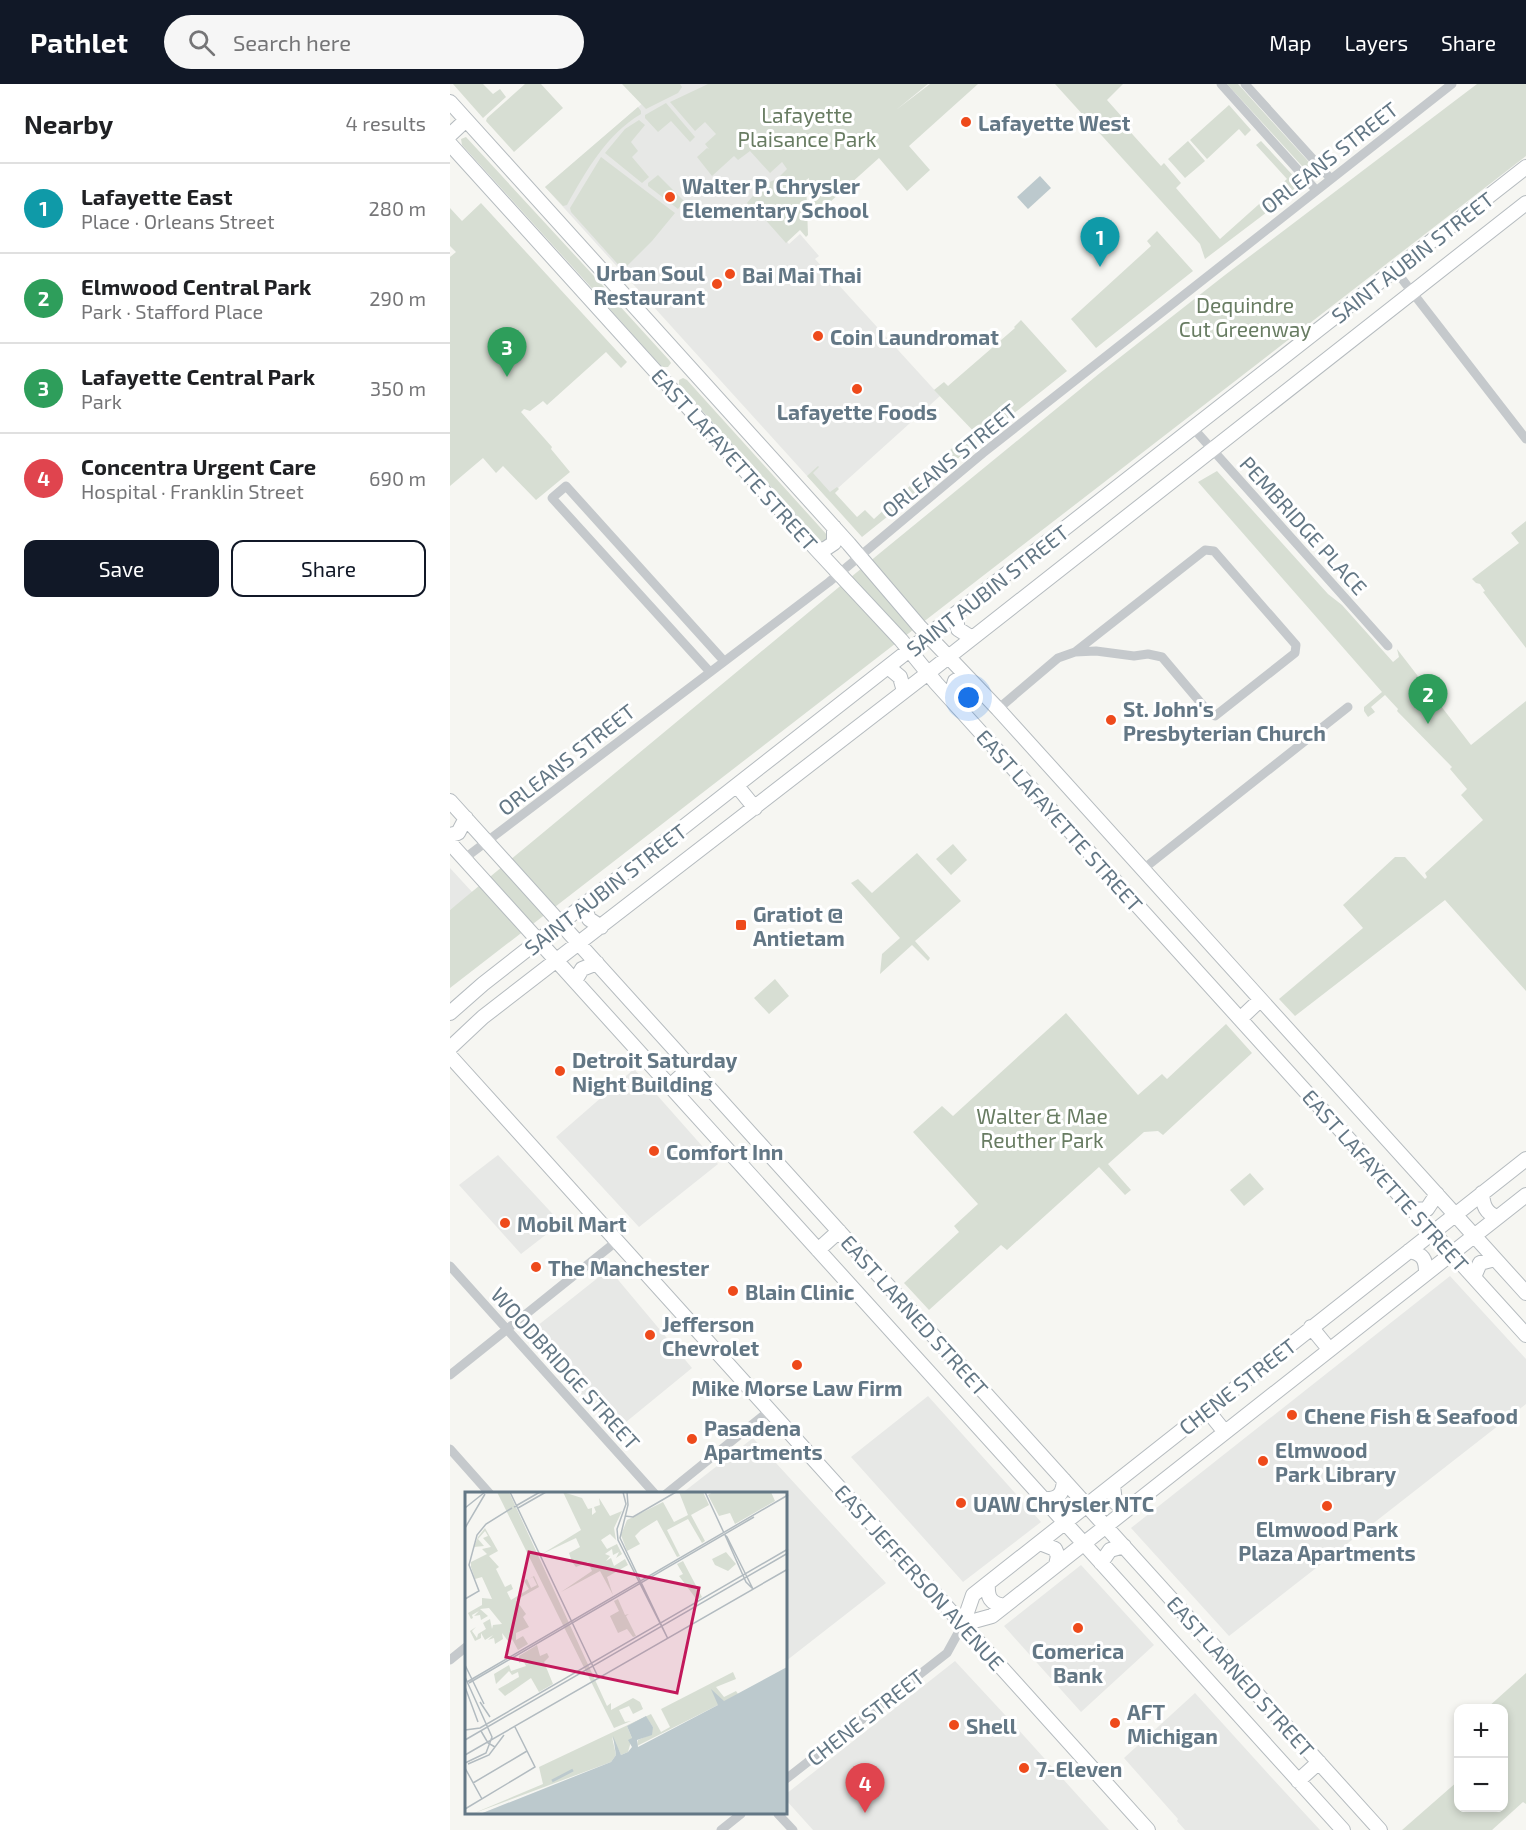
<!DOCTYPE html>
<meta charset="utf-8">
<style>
body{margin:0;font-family:"Exo 2",sans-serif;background:#f6f6f6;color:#202124}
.controls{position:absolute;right:18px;bottom:18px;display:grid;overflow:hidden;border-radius:12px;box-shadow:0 3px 9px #0003}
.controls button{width:54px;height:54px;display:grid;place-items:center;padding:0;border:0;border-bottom:2px solid #e0e0e0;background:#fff;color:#202124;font:30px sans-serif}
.you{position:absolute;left:519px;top:614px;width:21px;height:21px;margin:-15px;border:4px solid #fff;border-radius:50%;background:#1a73e8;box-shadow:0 0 0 9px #1a73e833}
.badge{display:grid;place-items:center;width:39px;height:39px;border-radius:50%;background:#111827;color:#fff;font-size:20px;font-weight:700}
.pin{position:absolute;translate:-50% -50px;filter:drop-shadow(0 2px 3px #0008)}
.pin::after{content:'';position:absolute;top:32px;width:21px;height:18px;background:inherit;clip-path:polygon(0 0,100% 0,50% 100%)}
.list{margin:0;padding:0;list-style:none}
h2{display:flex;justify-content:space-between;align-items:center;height:78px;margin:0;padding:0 24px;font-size:26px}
h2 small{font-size:20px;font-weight:400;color:#757577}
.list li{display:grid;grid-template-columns:39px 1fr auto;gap:18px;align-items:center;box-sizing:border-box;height:90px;padding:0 24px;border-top:2px solid #e0e0e0}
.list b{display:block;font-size:22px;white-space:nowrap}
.list p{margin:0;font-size:20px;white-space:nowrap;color:#757577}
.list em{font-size:20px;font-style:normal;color:#757577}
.actions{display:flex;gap:12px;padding:18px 24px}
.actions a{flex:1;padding:14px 0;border:2px solid #111827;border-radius:12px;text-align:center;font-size:21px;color:#111827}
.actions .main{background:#111827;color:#fff}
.icon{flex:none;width:33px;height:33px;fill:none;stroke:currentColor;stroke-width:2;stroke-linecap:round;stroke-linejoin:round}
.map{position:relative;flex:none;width:1076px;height:1746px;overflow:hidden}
header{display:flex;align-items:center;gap:36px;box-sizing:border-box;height:84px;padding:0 30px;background:#111827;color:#fff}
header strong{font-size:28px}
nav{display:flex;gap:33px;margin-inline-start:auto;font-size:21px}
.search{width:420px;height:54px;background:#f6f6f6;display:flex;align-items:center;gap:15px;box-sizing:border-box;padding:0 21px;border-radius:33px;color:#757577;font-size:22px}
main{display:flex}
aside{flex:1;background:#fff}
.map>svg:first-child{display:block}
</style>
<header>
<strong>Pathlet</strong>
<div class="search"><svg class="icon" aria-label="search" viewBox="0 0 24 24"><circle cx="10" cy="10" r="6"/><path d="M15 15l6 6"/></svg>Search here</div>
<nav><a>Map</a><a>Layers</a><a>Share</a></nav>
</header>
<main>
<aside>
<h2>Nearby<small>4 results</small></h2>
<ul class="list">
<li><span class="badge" style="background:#0f9aa8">1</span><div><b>Lafayette East</b><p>Place · Orleans Street</p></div><em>280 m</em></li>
<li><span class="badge" style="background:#2e9e5b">2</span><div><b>Elmwood Central Park</b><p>Park · Stafford Place</p></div><em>290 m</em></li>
<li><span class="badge" style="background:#2e9e5b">3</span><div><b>Lafayette Central Park</b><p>Park</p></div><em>350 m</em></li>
<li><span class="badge" style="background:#e0444e">4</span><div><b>Concentra Urgent Care</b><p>Hospital · Franklin Street</p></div><em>690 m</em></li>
</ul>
<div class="actions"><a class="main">Save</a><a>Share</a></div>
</aside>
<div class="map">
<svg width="1076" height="1746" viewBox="0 0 1076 1746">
<rect width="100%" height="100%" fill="#f6f6f2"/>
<path fill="#e7e8e6" d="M215,0H266L351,100L313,131L339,160L350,150L369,172L365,175L490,312L377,414L95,103Z
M0,784L23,809L0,826Z
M184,985L268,1080L189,1143L106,1053Z
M48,1071L111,1139L71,1170L9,1101Z
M159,1185L242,1284L165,1347L77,1250Z
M1000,1192L1076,1275V1320L779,1552L681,1444Z
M478,1312L591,1438L513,1498L401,1373Z
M303,1354L436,1499L336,1577V1410H231Z
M631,1481L704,1561L631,1628L554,1542Z
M505,1577L556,1632L659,1746H363L336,1716V1710Z
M745,1609L822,1694L870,1746H735L727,1737L728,1735L674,1674Z"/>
<path fill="#d7ded3" d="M3,0H33L43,10L50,5L56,13L33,34Z
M75,0H91L113,24L64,68L36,37L37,34Z
M172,0H230L232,3L228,9L196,25Z
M258,0H478L446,26L480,0H528L459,62L480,86L457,107L429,74L361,135L359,94L356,96L358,151L356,153L350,146L336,159L311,131L308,134L297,119L312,101L327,95L337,85L332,78L320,89L300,67L288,76L284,72L262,92L247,73L257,64L259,65L255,60L266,50L255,38L245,47L220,18Z
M605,0H673L657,16L673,34L676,32L681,37L675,42L711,82L714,79L731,99L726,104L770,155L837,95L806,61L811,57L850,99V103L755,175L750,160Z
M777,0H788L868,88L862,93Z
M1027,0H1076V72L0,904V826L430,469L650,289L775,191Z
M216,19L245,53L240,58L221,37L208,48L195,34V31Z
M779,21L801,46L795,52L789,45L757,75L740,56Z
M188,23L191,27V30C156,51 136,87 117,121L113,122L95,103Z
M189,36L195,41L181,58L188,67L182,73L199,93L192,99L155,69L175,45Z
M16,53L155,204L148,211L12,61L11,55Z
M738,57L755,77L735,94L718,75Z
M151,73L225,129L202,157L173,186L121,128L120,124Z
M208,91L234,117L228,125L198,102V99Z
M31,119L177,278L171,284L156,268L97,321L93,317L80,327L74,325L71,328L102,363L101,365L120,388L86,416L53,382L46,389L33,374L0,402V173L6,168L0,162V124L12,137Z
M707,147L743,187L646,264L621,235L701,162L697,157Z
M157,208L219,276L221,279L218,283H212L150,214Z
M571,236L617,287L533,354L529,353L484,306L494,298L498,302L565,244L564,243Z
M233,294L237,296L378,452L379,455L375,459L371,458L229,301V296Z
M512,355L519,362L517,367L477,400L471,393Z
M368,382L369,383L363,389L380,408L387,403L389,405L385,409L407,433L415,426L424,435L461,401L468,408L412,453L357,392Z
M767,387L878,510L892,521L943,578L949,573L947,565L1021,661L1076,617V907L995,816L845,932L829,915L913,844L893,821L945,773H955L975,795L977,793L975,789L1033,736L1011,711L1017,705L1000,685L1002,683L947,627L948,625L935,611L921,623L925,628L918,633L914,627V623L932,608L748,398Z
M1076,437V564L1033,508L1035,507L1030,500L1026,499L1022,495L1069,459L1061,449Z
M503,760L517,776L501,791L486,775Z
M467,769L511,817L465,857L480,874L478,877L462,861L430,890L432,870L450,854L401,799L408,795L422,809Z
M325,895L339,912L319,930L304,914Z
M616,929L688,1011L712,990L717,995L776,940L802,969L713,1051L708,1047L694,1048L658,1080L681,1106L675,1111L649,1083L557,1166L551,1161L479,1226L454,1199L509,1148L504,1142L528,1120L463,1048L492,1022L503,1032Z
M800,1089L814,1105L794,1122L780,1106Z
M1076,1589V1720L1073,1718L1042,1746H952L1008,1697V1724H1054V1624H1037Z"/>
<path fill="#bcc9cd" d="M590,92L601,104L578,125L567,113Z"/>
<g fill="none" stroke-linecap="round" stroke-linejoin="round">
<defs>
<path id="secondary" d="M0,18L399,460L469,542L548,625L1076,1209
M0,51L16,36
M0,60L367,466L451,556L486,599L1076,1251
M367,466L375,465L384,459V443
M505,531L508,545L522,554
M438,583L450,593L454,607
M500,614L505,597L515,592
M287,702L305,724
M0,717L930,1746
M0,751L8,749L16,734
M0,759L893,1746
M134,822L139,835L151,843
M125,897L132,885L147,879
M0,929L33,900L1076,83
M790,935L810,916
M0,964L33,933L478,589L1076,119
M0,972L698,1746
M220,1002L241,983
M1032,1109C1033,1122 1036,1129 1047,1133
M964,1126L977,1125L987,1110
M368,1166L389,1147
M959,1167C973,1170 976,1175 976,1189
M1024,1193L1030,1179L1045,1175
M861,1243L879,1265
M757,1326L774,1347
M663,1401L665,1418L671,1423L679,1424
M593,1415C608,1416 613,1411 614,1396
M590,1459L605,1465L608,1472L606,1481
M651,1479L660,1466L674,1462
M538,1499C537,1513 540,1520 555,1522
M513,1540L523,1511L1076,1075
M513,1540L542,1532L1076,1111
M848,1697L869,1678"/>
</defs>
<use href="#secondary" stroke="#b5bbbf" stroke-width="16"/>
<path stroke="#c5c9cc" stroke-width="9" d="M771,0L866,106
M795,0L881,95
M945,186L1076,355
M743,344L938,562
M260,588L102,414L116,402L274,577
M548,625L608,574L625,568L646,567L684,572L698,570L712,573L761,631L765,632L845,569L846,561L764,467L755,466L625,568
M15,774L379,498L533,369L1002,0
M692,786L898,623
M0,1182L205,1410
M0,1291L167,1157
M0,1365L40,1410
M216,1410L319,1327
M0,1576L16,1563
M336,1695L497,1569L513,1540
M328,1730L343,1746
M271,1746L291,1730"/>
<use href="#secondary" stroke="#fff" stroke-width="14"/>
</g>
<g fill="#ee4a1b" stroke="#fff" stroke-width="2">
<circle cx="516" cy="38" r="6"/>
<circle cx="220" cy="113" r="6"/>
<circle cx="280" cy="190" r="6"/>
<circle cx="267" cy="200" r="6"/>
<circle cx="368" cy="252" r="6"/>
<circle cx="407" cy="305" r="6"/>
<circle cx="661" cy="636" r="6"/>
<rect x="285" y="835" width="12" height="12" rx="3"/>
<circle cx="110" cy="987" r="6"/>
<circle cx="204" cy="1067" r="6"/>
<circle cx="55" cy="1139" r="6"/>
<circle cx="86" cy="1183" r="6"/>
<circle cx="283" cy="1207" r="6"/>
<circle cx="200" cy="1251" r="6"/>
<circle cx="347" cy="1281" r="6"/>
<circle cx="842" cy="1331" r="6"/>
<circle cx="242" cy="1355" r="6"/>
<circle cx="813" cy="1377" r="6"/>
<circle cx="511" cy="1419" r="6"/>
<circle cx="877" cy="1422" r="6"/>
<circle cx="628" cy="1544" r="6"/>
<circle cx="665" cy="1639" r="6"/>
<circle cx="504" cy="1641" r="6"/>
<circle cx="574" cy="1684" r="6"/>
</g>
<g text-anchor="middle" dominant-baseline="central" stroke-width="6" stroke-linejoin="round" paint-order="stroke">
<g font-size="21" fill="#687c62" stroke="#fff">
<text x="357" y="30">Lafayette<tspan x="357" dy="24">Plaisance Park</tspan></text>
<text x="795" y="220">Dequindre<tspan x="795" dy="24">Cut Greenway</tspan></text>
<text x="592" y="1031">Walter &amp; Mae<tspan x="592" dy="24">Reuther Park</tspan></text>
</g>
<g font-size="21" font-weight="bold" fill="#637785" stroke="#fff" text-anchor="start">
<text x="528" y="38">Lafayette West</text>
<text x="232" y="101">Walter P. Chrysler<tspan x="232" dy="24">Elementary School</tspan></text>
<text x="255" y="188" text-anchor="end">Urban Soul<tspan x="255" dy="24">Restaurant</tspan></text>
<text x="292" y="190">Bai Mai Thai</text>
<text x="380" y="252">Coin Laundromat</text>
<text x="407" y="327" text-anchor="middle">Lafayette Foods</text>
<text x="673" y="624">St. John's<tspan x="673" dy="24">Presbyterian Church</tspan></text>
<text x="303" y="829">Gratiot @<tspan x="303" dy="24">Antietam</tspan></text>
<text x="122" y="975">Detroit Saturday<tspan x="122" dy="24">Night Building</tspan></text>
<text x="216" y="1067">Comfort Inn</text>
<text x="67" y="1139">Mobil Mart</text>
<text x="98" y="1183">The Manchester</text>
<text x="295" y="1207">Blain Clinic</text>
<text x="212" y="1239">Jefferson<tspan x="212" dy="24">Chevrolet</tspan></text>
<text x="347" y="1303" text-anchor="middle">Mike Morse Law Firm</text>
<text x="854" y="1331">Chene Fish &amp; Seafood</text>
<text x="254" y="1343">Pasadena<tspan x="254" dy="24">Apartments</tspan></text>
<text x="825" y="1365">Elmwood<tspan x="825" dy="24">Park Library</tspan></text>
<text x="523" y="1419">UAW Chrysler NTC</text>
<text x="877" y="1444" text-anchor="middle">Elmwood Park<tspan x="877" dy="24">Plaza Apartments</tspan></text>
<text x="628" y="1566" text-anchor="middle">Comerica<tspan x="628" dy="24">Bank</tspan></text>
<text x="677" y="1627">AFT<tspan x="677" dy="24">Michigan</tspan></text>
<text x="516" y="1641">Shell</text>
<text x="586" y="1684">7-Eleven</text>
</g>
<g font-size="21" fill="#637785" stroke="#fff">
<text transform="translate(879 73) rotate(-38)">ORLEANS STREET</text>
<text transform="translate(962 173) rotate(-38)">SAINT AUBIN STREET</text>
<text transform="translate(285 375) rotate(48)">EAST LAFAYETTE STREET</text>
<text transform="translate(499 376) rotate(-39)">ORLEANS STREET</text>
<text transform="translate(854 441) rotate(48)">PEMBRIDGE PLACE</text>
<text transform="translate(537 506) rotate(-38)">SAINT AUBIN STREET</text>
<text transform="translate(116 675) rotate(-38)">ORLEANS STREET</text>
<text transform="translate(610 736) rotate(48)">EAST LAFAYETTE STREET</text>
<text transform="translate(155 805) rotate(-38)">SAINT AUBIN STREET</text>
<text transform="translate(936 1096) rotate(48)">EAST LAFAYETTE STREET</text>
<text transform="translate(465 1231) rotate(48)">EAST LARNED STREET</text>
<text transform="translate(116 1284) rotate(48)">WOODBRIDGE STREET</text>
<text transform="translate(787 1302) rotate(-38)">CHENE STREET</text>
<text transform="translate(470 1493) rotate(48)">EAST JEFFERSON AVENUE</text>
<text transform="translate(791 1592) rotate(48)">EAST LARNED STREET</text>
<text transform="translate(415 1633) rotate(-38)">CHENE STREET</text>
</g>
</g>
<g transform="translate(15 1408)">
<rect width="322" height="322" fill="#f6f6f2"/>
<path d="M32,0H44L142,214L146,211V218L168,206L175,210L178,217L168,222L164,214L154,218L160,230L166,229L149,236ZM98,0L117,6L123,17L127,16V23L131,20L129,15L135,13L134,6L145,24L157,19L149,36L151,48L145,42L136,48L142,57L152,52L157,62L151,66L154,60L148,63L147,57L140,62L145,64L141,69L146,66L149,74L160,67L163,73L142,85L148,103L135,79L96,100L127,79L123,70L111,75L107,70L104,61L115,55L111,46L77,62L116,38ZM214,0H238L244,13L226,23L240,49L237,51L223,27L202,38L215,64L212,65L192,28L176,38L170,44L175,52L162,59L156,43L162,28L198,10L209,30L223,23ZM248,0H306L310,9L270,32L265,21L254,24L243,3ZM20,36L33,59L24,64L34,75L31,77L40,95L46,92L48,97L42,100L46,108L64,97L59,89L62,87L66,96L72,93L68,85L64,87L69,84L74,95L51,108L61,122L58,125L64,135L51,141V148L58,144L63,152L53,158L47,147L43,149L37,141L38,147L30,152L29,146L23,148L28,143L20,148L16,141V146L10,149L5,139L11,135L7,139L12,146L13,142L21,137L18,131L25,127L27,137L28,133L37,132L24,116L15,117L23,124L16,128L15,123L9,124L14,119L7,123L8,126L6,127L3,121L17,113V106L27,107L17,85L10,87L6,75V70L22,62L17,57L26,55L18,46L23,44L20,39L13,47L19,54L9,55L13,45ZM261,60L271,72L263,79L250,73L247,67ZM218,69L237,105L232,108L214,84L218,82L212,72ZM153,107L160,123L164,122L161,124L171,144L168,145L162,137L153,141L145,124L154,119L149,109ZM72,153L75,164L82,161L84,165L79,170L88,192L74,200L66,186L40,204L33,197L54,185L53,180L47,183L44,179L31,192L29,182L44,173L46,179L61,174L58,168L54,171V164ZM268,180L271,187L251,195L259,205L271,199L273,202L253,213L172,254L173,248L182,244L188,235L181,225L162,234L167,246L163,260L156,263L147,245L151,263L146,270L7,322L78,292L74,275L186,222L196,240L205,235L196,217Z" fill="#d7ded3"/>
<path d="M322,175V322H15L146,270L151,263L148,244L156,263L163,260L167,255L163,248L167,246L162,234L181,224L188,235L187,243L172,248L173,255L253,213L246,197L259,209Z" fill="#bcc9cd"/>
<path fill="none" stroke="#bcc9cd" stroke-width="3" d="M87,289L108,278"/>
<path fill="none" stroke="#b2bbc0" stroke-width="1.5" d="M45,0L134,187M158,0L161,12L152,37L153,48L203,147M162,0L163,13L155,46L203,147M240,0L259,41M49,15L75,0M0,16L20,0M53,16L81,0M160,24L168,25L211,0M0,36L20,2M260,43L262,45L288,97L281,90ZM0,107L14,99L4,73L12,43L21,32L47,16M0,173L19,212M0,185L27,245L21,261L0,271M2,190L323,3M4,191L289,25M0,195L13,230M15,210L25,225M0,238L15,236L323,57M16,239L23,251L30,255M0,248L323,61M0,263L323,77M3,272L24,263L39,243M0,276L17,307M8,291L62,259M0,317L70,275L50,235"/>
<path fill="#c2185b" fill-opacity="0.15" stroke="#c2185b" stroke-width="3" d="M64,60L234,96L212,201L41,165Z"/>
<rect width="322" height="322" fill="none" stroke="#637785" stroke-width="3"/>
</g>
</svg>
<div class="controls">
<button>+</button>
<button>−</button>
</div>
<div class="you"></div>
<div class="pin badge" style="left:650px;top:183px;background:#0f9aa8">1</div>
<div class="pin badge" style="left:978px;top:640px;background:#2e9e5b">2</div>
<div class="pin badge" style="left:57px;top:293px;background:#2e9e5b">3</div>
<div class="pin badge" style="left:415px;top:1729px;background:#e0444e">4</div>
</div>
</main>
